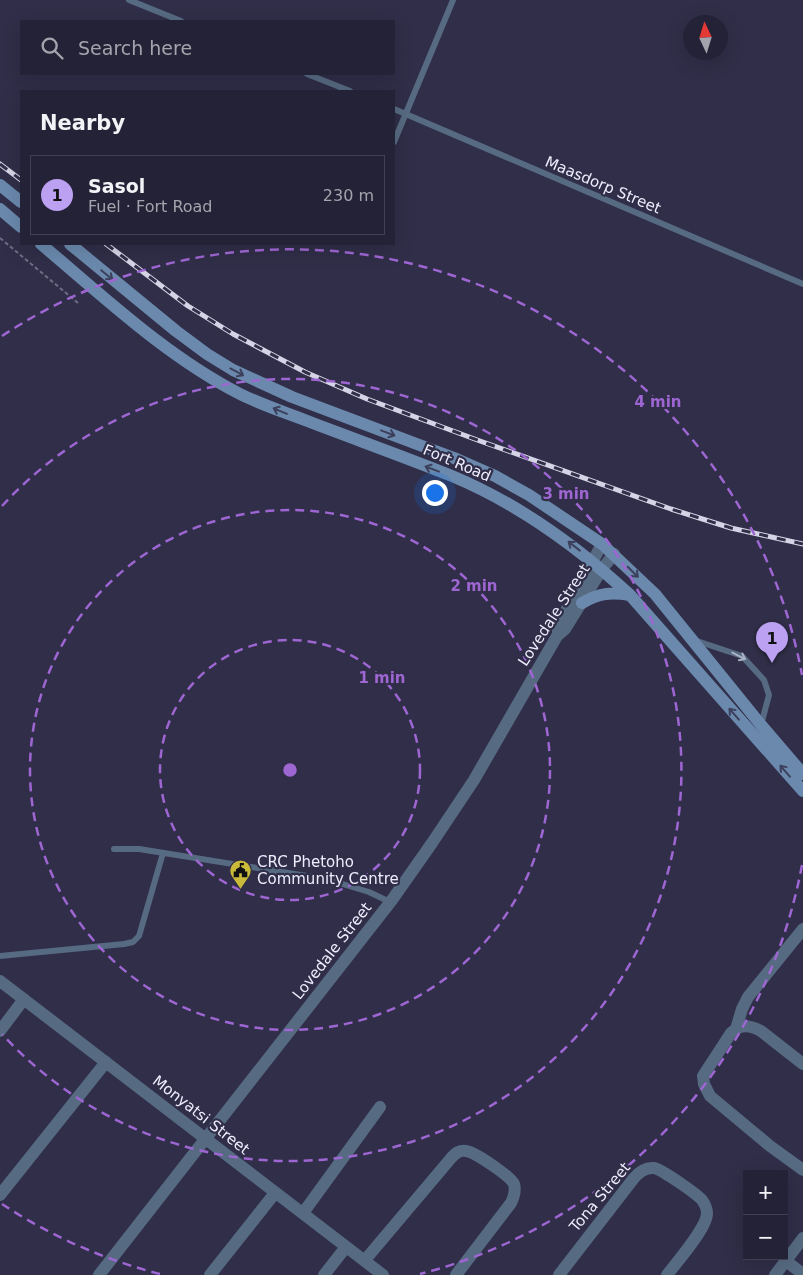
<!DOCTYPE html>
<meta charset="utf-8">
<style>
body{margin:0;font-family:"DejaVu Sans",sans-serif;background:#302f42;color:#f1f3f6}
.controls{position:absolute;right:15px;bottom:15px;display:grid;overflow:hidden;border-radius:0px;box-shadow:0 5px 20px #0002}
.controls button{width:45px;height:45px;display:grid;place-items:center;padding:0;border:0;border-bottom:1px solid #413f51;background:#242236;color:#f1f3f6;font:25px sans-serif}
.compass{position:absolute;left:683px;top:15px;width:45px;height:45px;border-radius:50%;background:#242236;box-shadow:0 5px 20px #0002;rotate:356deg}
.you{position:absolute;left:434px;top:492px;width:18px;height:18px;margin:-12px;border:4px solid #fff;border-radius:50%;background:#1a73e8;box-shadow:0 0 0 8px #1a73e833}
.badge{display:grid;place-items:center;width:32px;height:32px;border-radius:50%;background:#bca0f2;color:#111;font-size:16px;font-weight:700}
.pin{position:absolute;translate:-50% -41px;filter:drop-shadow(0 1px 2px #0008)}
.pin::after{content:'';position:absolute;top:26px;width:18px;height:15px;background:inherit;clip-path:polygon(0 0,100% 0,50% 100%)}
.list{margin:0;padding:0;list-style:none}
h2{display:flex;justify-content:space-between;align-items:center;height:65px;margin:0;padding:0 20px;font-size:21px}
h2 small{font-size:16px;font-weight:400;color:#a3a4ad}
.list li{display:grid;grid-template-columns:32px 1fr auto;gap:15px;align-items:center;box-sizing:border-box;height:80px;margin:0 10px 10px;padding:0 10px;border:1px solid #413f51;border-radius:0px}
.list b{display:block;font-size:19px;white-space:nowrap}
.list p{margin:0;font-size:16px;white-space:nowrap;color:#a3a4ad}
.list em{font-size:16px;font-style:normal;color:#a3a4ad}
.icon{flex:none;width:28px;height:28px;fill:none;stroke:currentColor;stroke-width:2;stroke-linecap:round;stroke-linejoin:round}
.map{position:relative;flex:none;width:803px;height:1275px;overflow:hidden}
.search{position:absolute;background:#242236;box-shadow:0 5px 20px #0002;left:20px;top:20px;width:375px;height:55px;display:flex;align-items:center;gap:12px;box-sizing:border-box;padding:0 18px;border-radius:0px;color:#a3a4ad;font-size:19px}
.panel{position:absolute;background:#242236;box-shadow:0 5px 20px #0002;left:20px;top:90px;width:375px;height:155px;border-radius:0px}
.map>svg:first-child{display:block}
</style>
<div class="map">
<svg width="803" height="1275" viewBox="0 0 803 1275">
<rect width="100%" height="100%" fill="#302e48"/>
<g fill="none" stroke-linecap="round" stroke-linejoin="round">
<path stroke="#6f6d84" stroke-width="2" stroke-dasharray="4 2.5" stroke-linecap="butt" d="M0,238L78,303"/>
<path stroke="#566a81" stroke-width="6" d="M129,0L181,21
M307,74L350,91
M394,109L803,284
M394,142L453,0
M697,641L742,656L764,680L769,695L761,725
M114,849H139L326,879L369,892L390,902
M0,956L124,944L133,942L139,936L163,853"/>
<path stroke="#566a81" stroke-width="12" d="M558,633V625L602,544
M0,981L383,1275
M736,1029L742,1009L748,997L803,929
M0,1031L24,999
M803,1064L761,1031C750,1025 740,1024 731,1033L703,1076L704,1084L710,1096L770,1146L803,1170
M0,1195L106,1062
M303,1213L380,1107
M365,1260L452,1157C456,1153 459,1150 466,1151C475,1152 510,1176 514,1184C516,1191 514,1197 511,1203L456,1275
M786,1261L803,1274
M99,1275L392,900L432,843L474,780L557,636L565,629L602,569L614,554
M210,1275L275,1193
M324,1275L346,1247
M559,1275L634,1178C639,1172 645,1167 654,1168C661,1169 697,1194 702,1200C705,1204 707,1209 707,1214C706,1229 677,1262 667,1275
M775,1275L803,1238"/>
<path stroke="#6a89ad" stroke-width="12" d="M0,185L21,202
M0,209L21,227
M41,244C104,297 166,356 240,394C262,405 287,413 310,422C357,440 405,457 452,476C519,504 577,546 630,595L803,791
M70,244L176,331L207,354L233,370L292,397L454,458L495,476L529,495L602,544L655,594L761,725L803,774
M582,603C599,593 611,592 630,595"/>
<defs>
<path id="rail" d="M0,164L21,180
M106,244L188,306L233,334L305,372L367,399L480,441L671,509L731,528L803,544"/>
</defs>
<use href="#rail" stroke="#d5d4e6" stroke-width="5"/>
<use href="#rail" stroke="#302e48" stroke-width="3" stroke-dasharray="9" stroke-linecap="butt"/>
</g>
<defs><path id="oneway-shaft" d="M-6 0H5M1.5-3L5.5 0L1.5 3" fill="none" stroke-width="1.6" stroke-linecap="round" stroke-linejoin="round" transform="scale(1.25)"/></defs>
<g stroke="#3c405c">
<use href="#oneway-shaft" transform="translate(107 275) rotate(40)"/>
<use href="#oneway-shaft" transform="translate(237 372) rotate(28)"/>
<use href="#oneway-shaft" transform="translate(280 411) rotate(-157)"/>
<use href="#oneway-shaft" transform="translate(388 433) rotate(21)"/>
<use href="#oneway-shaft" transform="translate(432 469) rotate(-159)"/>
<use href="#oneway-shaft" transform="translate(574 546) rotate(-142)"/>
<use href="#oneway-shaft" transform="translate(633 572) rotate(45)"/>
<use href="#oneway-shaft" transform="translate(734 714) rotate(-131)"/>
<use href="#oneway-shaft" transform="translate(785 771) rotate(-131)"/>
</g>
<use stroke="#aab2c6" href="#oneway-shaft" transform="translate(739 656) rotate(27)"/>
<g fill="none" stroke="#9e66d2" stroke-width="2.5" stroke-dasharray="9 6">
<circle cx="290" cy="770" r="130"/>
<circle cx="290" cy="770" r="260"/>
<path d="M2 506A391 391 0 1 1 2 1034"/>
<path d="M802 865A521 521 0 0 1 420 1274M160 1274A521 521 0 0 1 2 1204M2 336A521 521 0 0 1 802 675"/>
</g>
<defs>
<symbol id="civic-pin" viewBox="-11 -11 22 30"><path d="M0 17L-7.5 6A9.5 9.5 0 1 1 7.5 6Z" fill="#caba3a" stroke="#302e48"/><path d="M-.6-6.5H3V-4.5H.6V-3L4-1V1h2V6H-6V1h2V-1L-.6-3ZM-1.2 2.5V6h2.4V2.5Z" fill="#111"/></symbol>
</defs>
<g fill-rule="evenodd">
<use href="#civic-pin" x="228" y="858" width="25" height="34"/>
</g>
<g text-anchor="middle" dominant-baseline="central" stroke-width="4.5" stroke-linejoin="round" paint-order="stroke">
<g font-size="15" fill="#eeedfe" stroke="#302e48">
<text transform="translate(603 185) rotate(23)">Maasdorp Street</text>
<text transform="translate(457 463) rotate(23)">Fort Road</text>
<text transform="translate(554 615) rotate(-57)">Lovedale Street</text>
<text transform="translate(332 951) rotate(-52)">Lovedale Street</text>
<text transform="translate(201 1115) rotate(38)">Monyatsi Street</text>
<text transform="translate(600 1197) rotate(-50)">Tona Street</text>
</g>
<g font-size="15" fill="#eeedfe" stroke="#302e48" text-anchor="start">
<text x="257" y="862">CRC Phetoho<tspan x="257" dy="17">Community Centre</tspan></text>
</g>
</g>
<circle cx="290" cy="770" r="8" fill="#9e66d2" stroke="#302e48" stroke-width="2.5"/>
<g font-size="15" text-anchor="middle" font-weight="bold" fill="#9e66d2" stroke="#302e48" stroke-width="4.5" stroke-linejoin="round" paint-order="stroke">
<text x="658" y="407">4 min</text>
<text x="566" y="499">3 min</text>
<text x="474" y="591">2 min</text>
<text x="382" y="683">1 min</text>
</g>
</svg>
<div class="controls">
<button>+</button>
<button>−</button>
</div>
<svg class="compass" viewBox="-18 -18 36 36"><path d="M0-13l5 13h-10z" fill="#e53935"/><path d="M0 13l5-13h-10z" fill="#a3a4ad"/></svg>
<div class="you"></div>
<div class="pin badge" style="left:772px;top:663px">1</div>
<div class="search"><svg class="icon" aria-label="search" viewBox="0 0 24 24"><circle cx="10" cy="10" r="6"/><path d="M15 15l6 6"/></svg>Search here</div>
<section class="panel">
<h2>Nearby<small></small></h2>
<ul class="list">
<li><span class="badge">1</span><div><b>Sasol</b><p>Fuel · Fort Road</p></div><em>230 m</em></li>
</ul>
</section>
</div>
